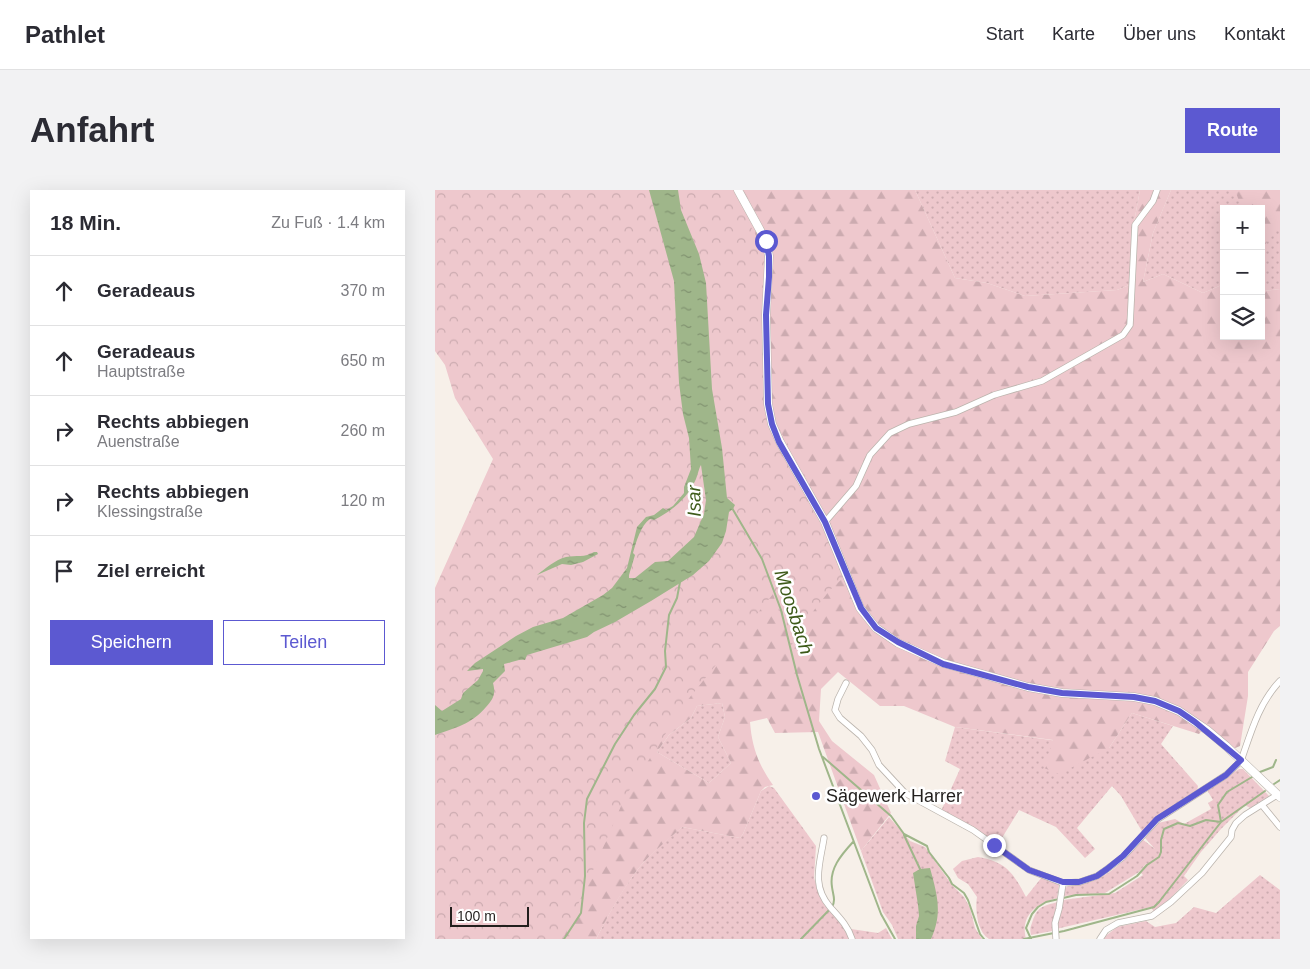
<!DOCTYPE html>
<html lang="de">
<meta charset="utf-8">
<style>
body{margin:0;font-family:Helvetica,sans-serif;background:#f2f2f3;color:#2b2b33}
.controls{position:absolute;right:15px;top:15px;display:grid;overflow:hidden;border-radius:0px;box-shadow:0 5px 20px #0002}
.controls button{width:45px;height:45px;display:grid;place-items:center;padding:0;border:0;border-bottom:1px solid #e1e1e2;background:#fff;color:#2b2b33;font:25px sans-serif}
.scale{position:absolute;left:15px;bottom:12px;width:79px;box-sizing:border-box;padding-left:5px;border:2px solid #221f1d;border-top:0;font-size:14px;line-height:18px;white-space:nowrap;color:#221f1d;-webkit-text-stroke:4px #fff;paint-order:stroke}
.stop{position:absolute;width:15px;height:15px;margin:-11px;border:4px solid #5c59d1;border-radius:50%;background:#fff}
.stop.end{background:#5c59d1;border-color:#fff;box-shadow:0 1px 5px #0008}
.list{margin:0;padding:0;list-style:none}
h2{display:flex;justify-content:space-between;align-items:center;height:65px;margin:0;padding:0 20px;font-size:21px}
h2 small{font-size:16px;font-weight:400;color:#7c7c81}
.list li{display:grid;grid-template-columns:32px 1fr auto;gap:15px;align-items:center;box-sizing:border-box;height:70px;padding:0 20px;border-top:1px solid #e1e1e2}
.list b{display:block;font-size:19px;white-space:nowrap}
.list p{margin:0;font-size:16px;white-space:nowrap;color:#7c7c81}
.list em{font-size:16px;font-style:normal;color:#7c7c81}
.actions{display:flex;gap:10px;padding:15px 20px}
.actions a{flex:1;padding:11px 0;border:1px solid #5c59d1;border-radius:0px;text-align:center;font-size:18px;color:#5c59d1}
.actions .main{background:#5c59d1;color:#fff}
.icon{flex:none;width:28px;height:28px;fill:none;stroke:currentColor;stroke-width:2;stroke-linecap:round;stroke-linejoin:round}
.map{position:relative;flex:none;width:845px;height:749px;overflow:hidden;border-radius:0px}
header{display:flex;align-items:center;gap:30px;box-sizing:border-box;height:70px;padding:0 25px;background:#fff;border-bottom:1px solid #e1e1e2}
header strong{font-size:24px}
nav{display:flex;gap:28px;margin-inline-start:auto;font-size:18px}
.intro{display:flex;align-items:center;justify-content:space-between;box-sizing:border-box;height:120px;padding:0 30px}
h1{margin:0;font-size:35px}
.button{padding:12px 22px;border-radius:0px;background:#5c59d1;color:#fff;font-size:18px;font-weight:700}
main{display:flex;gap:30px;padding:0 30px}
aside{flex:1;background:#fff;border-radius:0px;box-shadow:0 5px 20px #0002}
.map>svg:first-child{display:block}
</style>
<header>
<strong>Pathlet</strong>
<nav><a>Start</a><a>Karte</a><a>Über uns</a><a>Kontakt</a></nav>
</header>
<div class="intro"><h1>Anfahrt</h1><a class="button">Route</a></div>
<main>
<aside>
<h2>18 Min.<small>Zu Fuß · 1.4 km</small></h2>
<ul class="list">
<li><svg class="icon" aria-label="ahead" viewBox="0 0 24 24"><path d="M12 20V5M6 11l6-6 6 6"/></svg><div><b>Geradeaus</b></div><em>370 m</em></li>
<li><svg class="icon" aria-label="ahead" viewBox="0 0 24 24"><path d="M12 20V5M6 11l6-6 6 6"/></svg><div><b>Geradeaus</b><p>Hauptstraße</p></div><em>650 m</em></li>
<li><svg class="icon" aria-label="right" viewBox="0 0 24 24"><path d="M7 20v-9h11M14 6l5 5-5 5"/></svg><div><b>Rechts abbiegen</b><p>Auenstraße</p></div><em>260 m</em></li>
<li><svg class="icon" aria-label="right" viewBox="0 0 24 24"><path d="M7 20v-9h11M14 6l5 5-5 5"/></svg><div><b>Rechts abbiegen</b><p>Klessingstraße</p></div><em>120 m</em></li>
<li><svg class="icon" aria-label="arrive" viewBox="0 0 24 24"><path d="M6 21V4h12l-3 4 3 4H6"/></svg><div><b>Ziel erreicht</b></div></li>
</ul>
<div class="actions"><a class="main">Speichern</a><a>Teilen</a></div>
</aside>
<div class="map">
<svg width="845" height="749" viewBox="0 0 845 749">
<defs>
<pattern id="grass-dots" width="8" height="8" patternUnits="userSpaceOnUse" patternTransform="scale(1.25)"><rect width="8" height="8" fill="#eec8cd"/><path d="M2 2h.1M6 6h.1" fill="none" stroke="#ccabb0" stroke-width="1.8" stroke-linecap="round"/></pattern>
<pattern id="forest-firs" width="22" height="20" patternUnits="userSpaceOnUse" patternTransform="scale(1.25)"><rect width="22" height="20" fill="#eec8cd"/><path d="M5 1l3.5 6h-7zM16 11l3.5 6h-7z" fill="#ccabb0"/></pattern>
<pattern id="park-crowns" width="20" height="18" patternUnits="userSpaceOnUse" patternTransform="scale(1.25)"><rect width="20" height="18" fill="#eec8cd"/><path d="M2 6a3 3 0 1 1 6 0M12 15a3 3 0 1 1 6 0" fill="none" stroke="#ccabb0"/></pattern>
<pattern id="water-ripples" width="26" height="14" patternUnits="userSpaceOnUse" patternTransform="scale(1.25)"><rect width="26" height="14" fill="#9fb68a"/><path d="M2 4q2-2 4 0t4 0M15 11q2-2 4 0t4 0" fill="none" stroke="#819370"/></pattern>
</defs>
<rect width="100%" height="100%" fill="#f7f0e9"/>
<path fill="url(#grass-dots)" d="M480,0H705L697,43V94L682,100L590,106L552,93L520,88Z
M736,0H845V99L829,101L826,99V19H789V94L768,103L728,84L708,92L718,43Z
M287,513L290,527L283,547L296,573L274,593L222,562L234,545L256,528L262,516Z
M697,523L738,536L726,554L763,596L762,601L725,625L708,643L686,606L677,596L642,638L660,659L650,668L621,637L584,620L562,656L506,621L525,579L510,571L520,537L674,558Z
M804,579H808L834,606L815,618L810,615L786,639L766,662L749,686L753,690L726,718L719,722L716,717L621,739L628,710L680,703L708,685L705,682L713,671L704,682L670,703L628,706C628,690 649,694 660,690C680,682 694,665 707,649L720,659L710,648L723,633L740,629L749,634L776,619L773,613L778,610L772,600Z
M334,596L339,598L381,656L379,688L385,706L390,716L405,729L416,749H161C173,726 185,703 200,683C213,665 231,651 247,637L305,648L308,644L326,601Z
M454,627L475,651L490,657L517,695L529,707L535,718L540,738L547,749H463L457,735L448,722L426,661Z
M543,667C571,672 578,682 591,707L607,687L624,695L622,708C601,714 585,725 591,749H554C542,742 540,719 542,707L533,694L523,688L518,679L527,671Z
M825,685L845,700V749H667L682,737L711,731L720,737L741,733L759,717L781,723Z
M623,712L617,741L596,745C595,740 595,738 597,733C602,717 607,716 623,712Z
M451,738L457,749H420L416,739L443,743Z"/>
<path fill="url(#forest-firs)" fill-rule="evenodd" d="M243,0H480L520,88L552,93L590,106L682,100L697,94V43L705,0H736L718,43L708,92L728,84L768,103L789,94V146H826V99L829,101L845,99V436L839,441L813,482V506L805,556L798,559L771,536L764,544L697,523L674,558L624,584L609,578L618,550L520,537L469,516H445L403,482L386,499L384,531L397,551L439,585L456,623L426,661L383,542L340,543L332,528L315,532C317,557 323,574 338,595L330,597L326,601L308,644L305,648L247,637C231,652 213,665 200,683C185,704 173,726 161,749H14ZM287,513L290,527L283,547L296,573L274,593L222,562L234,545L256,528L262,516Z
M800,0H845V36L827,58L826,19H807Z"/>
<path fill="url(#park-crowns)" d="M0,0H298L304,16L331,63V167L340,229L347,244L366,276L397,349L409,381L407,389L395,400L376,424L356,456L338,404L251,512L190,607L128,749H0V398L58,269L20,208L10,175L0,161Z"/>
<path fill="url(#water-ripples)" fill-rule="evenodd" d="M214,0H243L246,20L264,64L271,93L277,199L287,258L292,308L300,315L298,319L294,322L291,341L287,353L274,371L258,385L216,411L180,432L159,442L152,447L92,465L90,470C83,469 76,473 69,474L70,481L58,493C61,505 58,509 51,517C37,534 20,538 0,545V515L7,521L26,509L28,503L43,490L48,481V479L32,481L40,473L81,446L98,437L128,428L168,405L177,398L192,378L202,337L211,327L219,325L228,318L231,320L238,316L249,303V297L256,279L254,248L248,224L244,193L239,91ZM266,275L271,310L269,324L259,347L233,371L220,372L200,388H194V385L200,365L198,363C201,352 206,335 215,329L219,330C238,320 252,309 261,289C263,284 264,278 266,275Z
M159,362H162L163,364L148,372L136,375L127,374L102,385C111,378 120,370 131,367C141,365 150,368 159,362Z
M495,678C502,704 508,723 496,749H481V736L484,726L483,715L478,683L485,679Z"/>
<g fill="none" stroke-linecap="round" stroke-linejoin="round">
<path stroke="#9fb68a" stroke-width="2" d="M297,318L327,369L346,420L362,485L384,559L446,724L460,749
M388,567L456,626L469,644L492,656L494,662L514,688L517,694L529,703L533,710L545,744L549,749
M825,582L838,577L841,570
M839,594L845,590
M469,645L485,679
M129,749L146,723L150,686L149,633L152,609L180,554L199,525L220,499L231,477L230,461L234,425L242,408L245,392
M366,749L397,717C401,710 398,705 397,697C394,679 406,665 418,652
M589,749L629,741L719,717L724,712L786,632L783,615L792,602L817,587
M596,749L591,738L597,724L603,717L611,712L641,705L674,704L702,686L712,675L724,667L726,662V650L729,639L743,633L755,636L771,630L786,632L830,601"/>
<defs>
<path id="street" d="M390,332L421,296L435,265L455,243L474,234L521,222L559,205L607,191L688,145L695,135L700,35L718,11L722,0
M411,493L403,509L400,520L405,528L426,546L437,560L444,575L470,603L538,640L594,680L628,693L645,692L662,686L672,679L688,667L723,629L791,585L806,571C816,542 824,513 845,491
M827,615L845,637
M389,648C385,674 376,695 395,717C404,727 413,736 417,749
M621,749L620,733L624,719L628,693
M665,749L671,740L683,733L717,726L736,712L767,683L796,647L797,640L801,633L810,625L842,605"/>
<path id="secondary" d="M303,0L331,51L334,66L331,125L333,214L337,234L345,252L390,332L425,418L441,438L463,453L508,473L593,497L627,503L699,507L720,511L744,521L772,540L791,556L845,607"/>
</defs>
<use href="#street" stroke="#bbb4ad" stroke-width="7"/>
<use href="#secondary" stroke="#bbb4ad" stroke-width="9"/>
<use href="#street" stroke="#fff" stroke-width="5.5"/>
<use href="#secondary" stroke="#fff" stroke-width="8"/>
</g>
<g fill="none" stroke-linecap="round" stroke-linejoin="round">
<path stroke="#5c59d1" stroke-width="6" d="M331,51L334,66V87L331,125L333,214L337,234L344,252L390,332L426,418L441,438L463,452L508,474L593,497L627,503L699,507L720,511L744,521L760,532L806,570L791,585L722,629L688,666L672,679L662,686L644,692H628L594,680L559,655"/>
</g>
<circle fill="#5c59d1" stroke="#fff" stroke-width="2" cx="381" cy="606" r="5"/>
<g text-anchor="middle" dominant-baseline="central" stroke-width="5" stroke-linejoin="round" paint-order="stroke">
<g font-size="18" fill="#221f1d" stroke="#fff" text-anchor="start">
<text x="391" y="606">Sägewerk Harrer</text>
</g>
<g font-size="19" font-style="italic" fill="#3e5b1a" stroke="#fff">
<text transform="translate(259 311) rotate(-91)">Isar</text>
<text transform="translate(359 422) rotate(72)">Moosbach</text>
</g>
</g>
</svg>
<div class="controls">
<button>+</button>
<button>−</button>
<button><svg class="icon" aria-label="layers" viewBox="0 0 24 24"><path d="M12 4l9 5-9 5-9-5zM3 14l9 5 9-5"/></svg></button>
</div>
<div class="scale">100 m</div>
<div class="stop" style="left:331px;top:51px"></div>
<div class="stop end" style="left:559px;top:655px"></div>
</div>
</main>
